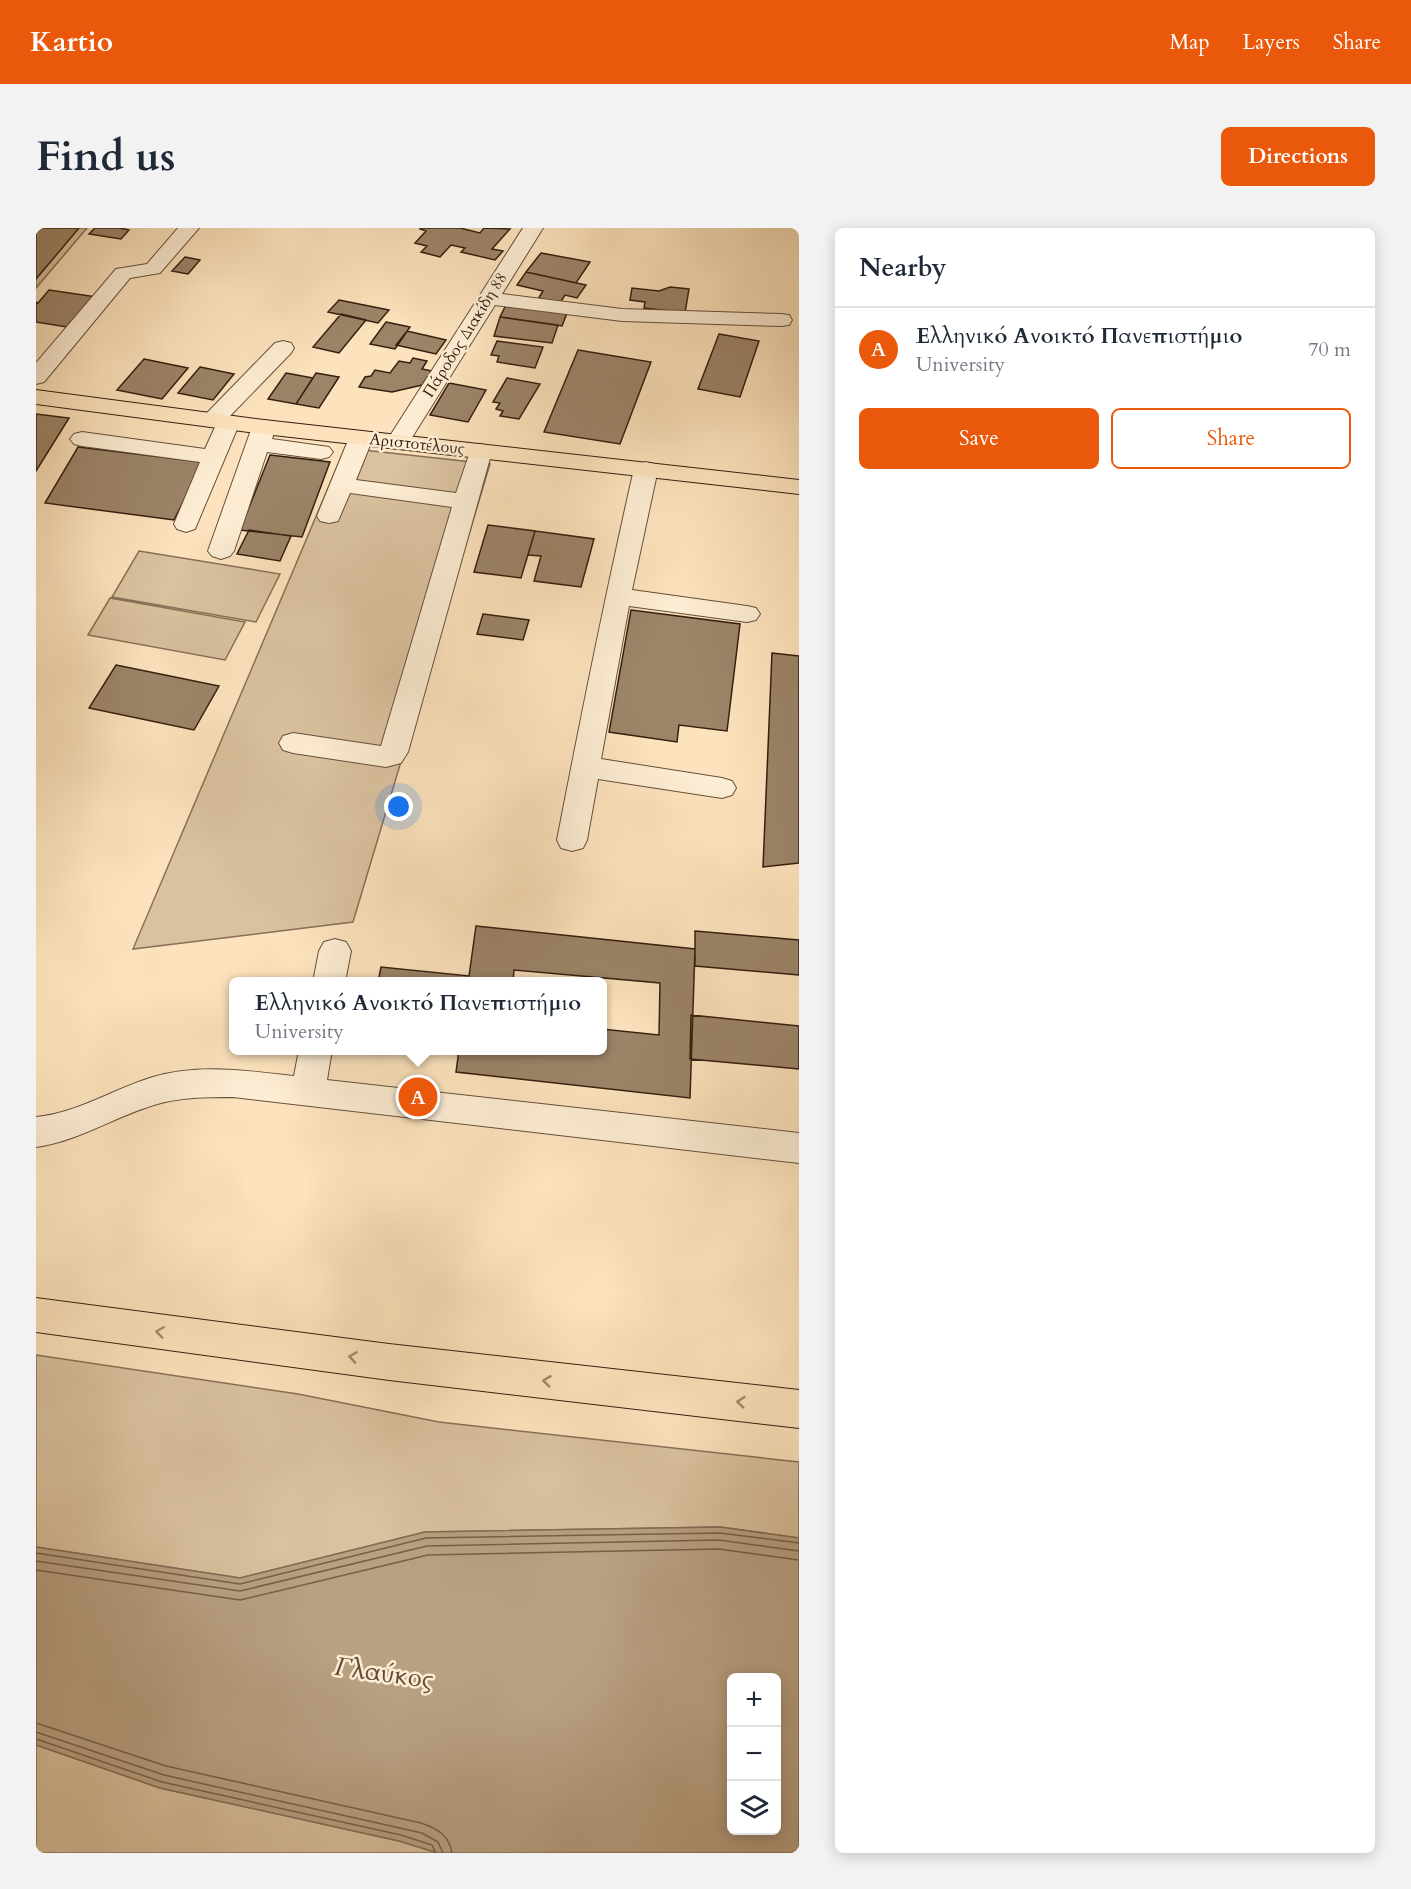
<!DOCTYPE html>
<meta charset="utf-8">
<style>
body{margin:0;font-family:Cardo,serif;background:#f2f2f3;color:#1f2937}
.controls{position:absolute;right:18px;bottom:18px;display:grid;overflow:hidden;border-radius:9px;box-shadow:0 3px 15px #0003}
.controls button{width:54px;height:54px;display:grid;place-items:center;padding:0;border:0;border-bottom:2px solid #e0e1e3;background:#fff;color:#1f2937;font:30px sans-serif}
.you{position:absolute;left:363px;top:579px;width:21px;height:21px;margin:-15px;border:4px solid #fff;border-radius:50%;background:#1a73e8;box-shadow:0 0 0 9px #1a73e833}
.badge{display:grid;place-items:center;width:39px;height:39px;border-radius:50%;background:#ea580c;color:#fff;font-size:20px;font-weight:700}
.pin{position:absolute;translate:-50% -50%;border:3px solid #fff;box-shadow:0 2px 6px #0006}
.popup{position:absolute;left:193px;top:749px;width:378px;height:78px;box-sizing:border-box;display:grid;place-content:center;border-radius:9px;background:#fff;filter:drop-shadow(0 2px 4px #0005);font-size:20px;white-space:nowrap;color:#747a83}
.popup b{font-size:22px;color:#1f2937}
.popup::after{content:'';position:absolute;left:50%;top:100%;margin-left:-12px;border:12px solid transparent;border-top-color:#fff}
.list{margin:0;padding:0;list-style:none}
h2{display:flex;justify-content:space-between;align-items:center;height:78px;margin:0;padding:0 24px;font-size:26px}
h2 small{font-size:20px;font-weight:400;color:#747a83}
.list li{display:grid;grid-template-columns:39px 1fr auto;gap:18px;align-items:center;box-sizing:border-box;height:84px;padding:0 24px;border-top:2px solid #e0e1e3}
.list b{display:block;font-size:22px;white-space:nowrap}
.list p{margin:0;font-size:20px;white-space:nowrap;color:#747a83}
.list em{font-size:20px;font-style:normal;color:#747a83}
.actions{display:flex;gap:12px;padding:18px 24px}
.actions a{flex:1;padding:14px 0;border:2px solid #ea580c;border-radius:9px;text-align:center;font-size:21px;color:#ea580c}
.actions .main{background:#ea580c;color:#fff}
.icon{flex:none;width:33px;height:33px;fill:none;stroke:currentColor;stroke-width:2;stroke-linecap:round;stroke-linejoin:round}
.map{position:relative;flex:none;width:763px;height:1625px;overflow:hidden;border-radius:9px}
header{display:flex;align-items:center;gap:36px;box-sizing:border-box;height:84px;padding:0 30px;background:#ea580c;color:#fff}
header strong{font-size:28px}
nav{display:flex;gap:33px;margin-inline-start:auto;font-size:21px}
.intro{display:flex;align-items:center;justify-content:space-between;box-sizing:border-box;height:144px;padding:0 36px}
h1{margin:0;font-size:42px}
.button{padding:15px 27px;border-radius:9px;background:#ea580c;color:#fff;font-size:21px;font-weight:700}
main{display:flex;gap:36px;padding:0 36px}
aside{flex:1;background:#fff;border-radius:9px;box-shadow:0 3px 15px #0003}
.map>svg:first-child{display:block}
</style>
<header>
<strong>Kartio</strong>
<nav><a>Map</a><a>Layers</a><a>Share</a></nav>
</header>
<div class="intro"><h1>Find us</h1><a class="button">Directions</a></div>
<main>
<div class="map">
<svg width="763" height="1625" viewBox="0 0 763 1625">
<rect width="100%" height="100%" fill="#fce3bd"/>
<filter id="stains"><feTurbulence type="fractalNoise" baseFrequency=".00333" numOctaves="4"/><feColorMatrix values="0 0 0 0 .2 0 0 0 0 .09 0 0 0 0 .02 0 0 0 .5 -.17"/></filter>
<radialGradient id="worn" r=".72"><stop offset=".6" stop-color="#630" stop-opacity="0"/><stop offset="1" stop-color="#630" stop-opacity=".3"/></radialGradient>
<path fill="#dac29f" stroke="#877057" stroke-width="1.5" d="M0,0H51L0,60Z
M309,220L454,236L317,694L97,721Z
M103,323L244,346L220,394L76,369Z
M74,370L209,394L189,432L52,407Z
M0,1127L262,1166L403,1194L763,1234V1310L684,1299L389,1304L204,1350L0,1319Z
M0,1517L124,1560L363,1613L402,1625H0Z"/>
<path fill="#b8a082" stroke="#836c54" stroke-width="1.5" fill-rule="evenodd" d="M684,1299L763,1310V1625H402L363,1613L124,1560L0,1517V1319L204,1350L389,1304ZM696,1450H740V1602H696Z"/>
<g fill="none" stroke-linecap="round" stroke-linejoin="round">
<path stroke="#765f48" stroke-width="1.5" d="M0,1325L204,1356L390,1310L684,1305L763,1315
M0,1333L204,1363L391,1318L683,1312L763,1323
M0,1342L204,1372L392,1327L683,1321L763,1332
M0,1495L130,1538L385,1595C402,1601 413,1607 416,1625
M0,1504L128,1547L386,1605L402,1614L407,1625
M0,1511L126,1554L365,1607L396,1617L400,1625"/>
</g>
<path fill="#9c8469" stroke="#341e0f" stroke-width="1.5" d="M0,0H43L0,51Z
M59,0H84L93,2L85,11L53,6Z
M385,0H424L444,5L448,0L474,1L456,21L467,23L459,32L425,24L429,20L415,17L404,29L385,24L391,18L379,15L390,3L384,1Z
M505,25L554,34L540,55L490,44Z
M149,29L164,32L152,46L136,43Z
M490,44L550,57L541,70L529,67L524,75L502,71L507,63L481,57Z
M634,59L653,61L649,85L608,80L609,74L594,72L596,60L623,63Z
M13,62L61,69L37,100L0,94V74L2,75Z
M303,72L353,82L342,95L292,84Z
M470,77L531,85L526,98L464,89Z
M305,86L330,92L303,125L277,119Z
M464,89L522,97L516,115L458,108Z
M350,94L374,99L359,121L334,116Z
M371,103L410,112L400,126L360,117Z
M683,106L723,113L704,169L662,161Z
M461,113L507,119L499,140L461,134L463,128L455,127Z
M542,122L615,134L584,216L508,204Z
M377,130L391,133L386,141L396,143L386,157L356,164L323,159L329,149L335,148L339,142L354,145L363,133L374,135Z
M108,131L152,140L126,171L81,162Z
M164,139L198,146L177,172L142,165Z
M250,145L277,150L260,176L232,171Z
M280,145L303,149L283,180L260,176Z
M471,150L504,156L483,191L464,188L467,183L460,181L464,175L457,174Z
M413,155L450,162L432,194L394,187Z
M0,186L33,190L0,243Z
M42,219L167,234L138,292L9,275Z
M234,227L294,234L266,309L204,302Z
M452,297L499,303L485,350L438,344Z
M213,302L255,308L244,333L201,326Z
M499,303L558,311L545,359L498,353L505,328L492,327Z
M595,382L704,396L691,503L643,497L641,514L573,504Z
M447,386L493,392L487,412L441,406Z
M736,425L763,428V635L727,639Z
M80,437L183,458L158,502L53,480Z
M440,698L659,721L654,870L420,844L423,822H566V801L623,807L624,755L478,742L477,754H342L345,739L433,748Z
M659,703L763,712V747L659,738Z
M655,787L763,798V841L654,831Z"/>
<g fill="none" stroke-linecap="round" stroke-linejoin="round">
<defs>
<path id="minor" d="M142,0H163L124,45L94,50L8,154L0,156V135L80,41L111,36Z
M487,0H507L466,66L586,81L745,86L753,87L756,92L753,97L745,98L586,93L459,77L370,219L362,221L354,219L350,214Z
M247,113L255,115L258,120L255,125L194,188L200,189L204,194L159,301L150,304L141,301L138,296L164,234L46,218L38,216L34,211L38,206L46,204L169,221L179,199L169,197L165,192L169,187L239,115Z
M228,192L236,194L240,199L236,211L293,219L297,224L293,229L285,231L231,224L198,323L194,328L185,331L176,328L172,323L216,199L220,194Z
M325,203L333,205L337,210L320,252L420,265L436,218L444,216L452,218L456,223L372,524L365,535L350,539L257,525L247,522L243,515L247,508L257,505L345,518L416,279L314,265L302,293L293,295L284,293L281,288L313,210L317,205Z
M610,234L618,236L622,241L596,362L711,378L720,380L724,386L720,392L711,394L593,378L565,531L686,550L696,553L700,560L696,567L686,570L562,551L551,612L547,620L536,623L525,620L521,612C545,488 570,364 598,241L602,236Z
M299,711L310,714L315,723L309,754H277L283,723L288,714Z
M263,822H296L291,852L763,905V935L197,869C171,869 144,869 118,877C78,889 43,913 0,919V889C42,885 77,861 117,849C163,835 211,843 258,848Z"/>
<path id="major" d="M0,162L228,192L763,252V266L228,206L0,176Z
M0,1070L353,1116L763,1162V1200L353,1152L0,1104Z"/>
</defs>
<use href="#minor" stroke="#664f3a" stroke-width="2"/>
<use href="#major" stroke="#341e0f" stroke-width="2"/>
<use href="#minor" fill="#fdedd4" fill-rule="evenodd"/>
<use href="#major" fill="#fce3bd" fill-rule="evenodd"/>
</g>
<defs><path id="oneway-chevron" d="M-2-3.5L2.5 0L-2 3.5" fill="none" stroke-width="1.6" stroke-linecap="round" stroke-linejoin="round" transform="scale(1.5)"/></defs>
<g stroke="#a28a6f">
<use href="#oneway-chevron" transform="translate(124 1104) rotate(-172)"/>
<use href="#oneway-chevron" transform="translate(317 1129) rotate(-172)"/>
<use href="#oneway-chevron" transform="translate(511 1153) rotate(-173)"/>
<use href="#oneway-chevron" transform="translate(705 1174) rotate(-174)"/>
</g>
<g text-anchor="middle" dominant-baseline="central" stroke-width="5" stroke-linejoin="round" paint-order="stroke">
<g font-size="16" fill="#341e0f" stroke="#fdedd4">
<text transform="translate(429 107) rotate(-58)">Πάροδος Διακίδη 88</text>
<text transform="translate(381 216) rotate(6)">Αριστοτέλους</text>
</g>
<g font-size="26" font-style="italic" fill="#624c37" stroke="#fdedd4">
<text transform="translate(348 1445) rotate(8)">Γλαύκος</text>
</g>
</g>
<rect width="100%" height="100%" filter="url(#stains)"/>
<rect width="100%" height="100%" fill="url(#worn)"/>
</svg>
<div class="controls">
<button>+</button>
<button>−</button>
<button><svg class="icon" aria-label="layers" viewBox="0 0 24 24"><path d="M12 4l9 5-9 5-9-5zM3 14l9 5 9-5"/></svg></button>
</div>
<div class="you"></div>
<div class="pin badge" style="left:382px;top:869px">A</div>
<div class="popup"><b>Ελληνικό Ανοικτό Πανεπιστήμιο</b>University</div>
</div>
<aside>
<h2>Nearby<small></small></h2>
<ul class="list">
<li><span class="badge">A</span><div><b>Ελληνικό Ανοικτό Πανεπιστήμιο</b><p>University</p></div><em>70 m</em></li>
</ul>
<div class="actions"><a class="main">Save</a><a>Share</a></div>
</aside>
</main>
